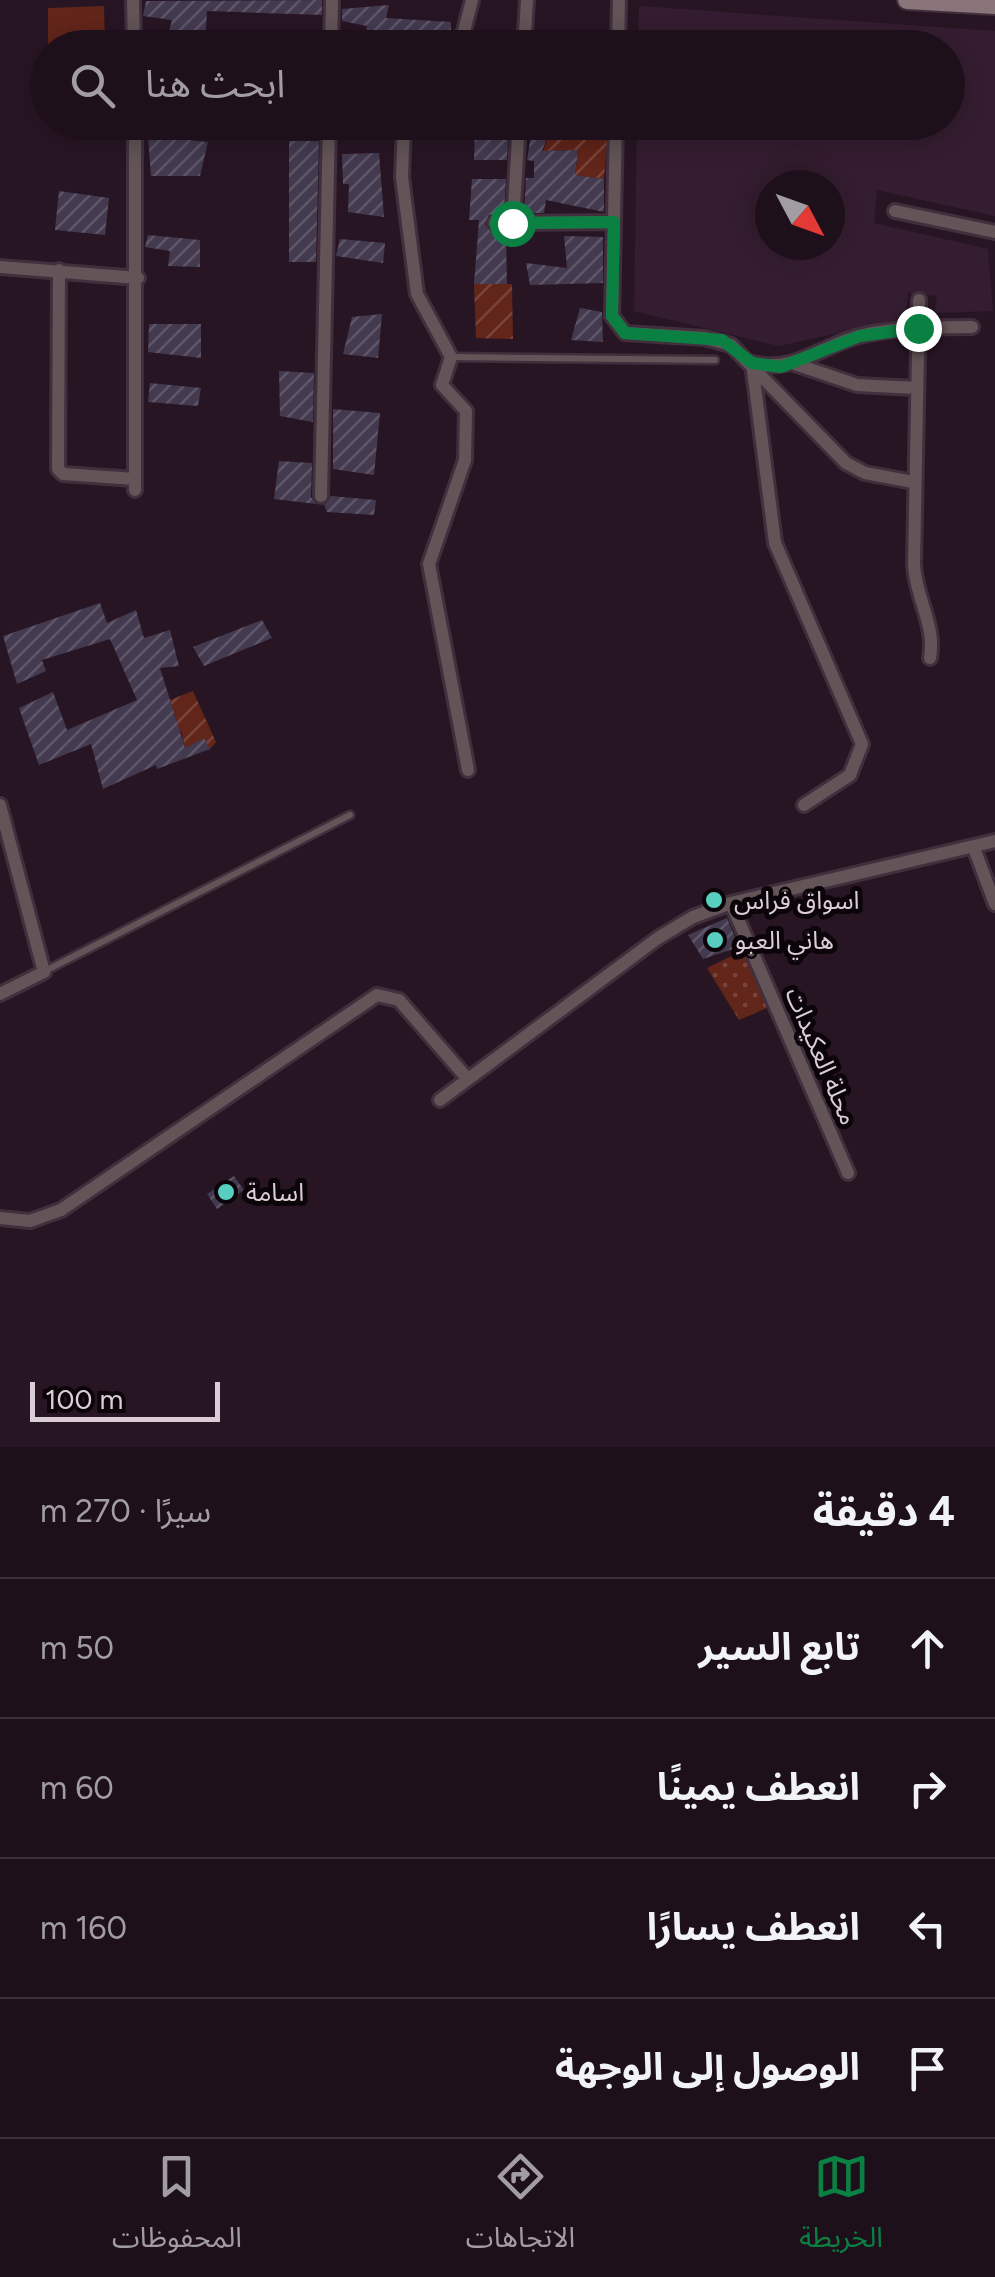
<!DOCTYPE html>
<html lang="ar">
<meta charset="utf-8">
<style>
body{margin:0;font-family:Figtree,"Noto Sans Arabic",sans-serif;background:#2b1e28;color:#f1f3f6;direction:rtl}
.compass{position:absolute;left:755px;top:170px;width:90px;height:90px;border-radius:50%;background:#1e101b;box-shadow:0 5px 25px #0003;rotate:131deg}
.scale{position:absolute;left:30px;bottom:25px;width:190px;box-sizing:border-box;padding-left:10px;border:5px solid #dbcdd8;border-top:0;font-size:28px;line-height:35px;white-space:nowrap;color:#dbcdd8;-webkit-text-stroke:8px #0b050a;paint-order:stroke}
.stop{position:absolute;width:30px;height:30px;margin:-22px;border:8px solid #0b8043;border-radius:50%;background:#fff}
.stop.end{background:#0b8043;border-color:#fff;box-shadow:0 2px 10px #0008}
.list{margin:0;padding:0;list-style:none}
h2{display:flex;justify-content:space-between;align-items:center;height:130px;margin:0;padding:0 40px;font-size:42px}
h2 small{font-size:32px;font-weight:400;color:#a19da3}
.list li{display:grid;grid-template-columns:65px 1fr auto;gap:30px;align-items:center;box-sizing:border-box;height:140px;padding:0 40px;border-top:2px solid #3c303a}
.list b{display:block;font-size:38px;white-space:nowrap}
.list em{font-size:32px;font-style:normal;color:#a19da3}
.icon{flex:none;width:55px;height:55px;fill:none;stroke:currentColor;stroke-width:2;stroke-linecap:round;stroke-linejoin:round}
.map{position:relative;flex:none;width:995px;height:1447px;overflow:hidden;direction:ltr}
.search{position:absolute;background:#1e101b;box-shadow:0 5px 25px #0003;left:30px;right:30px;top:30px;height:110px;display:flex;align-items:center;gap:25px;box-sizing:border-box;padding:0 35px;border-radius:55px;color:#a19da3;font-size:38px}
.sheet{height:690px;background:#1e101b}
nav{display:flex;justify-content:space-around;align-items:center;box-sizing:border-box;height:140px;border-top:2px solid #3c303a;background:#1e101b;font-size:28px;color:#a19da3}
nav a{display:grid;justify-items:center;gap:5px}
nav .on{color:#0b8043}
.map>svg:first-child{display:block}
</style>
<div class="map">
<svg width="995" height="1447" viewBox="0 0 995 1447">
<defs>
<pattern id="park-dots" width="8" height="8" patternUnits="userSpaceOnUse" patternTransform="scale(2.5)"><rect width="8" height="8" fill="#622519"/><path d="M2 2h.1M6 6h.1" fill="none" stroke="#78433a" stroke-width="1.8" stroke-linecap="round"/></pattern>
<pattern id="garden-furrows" width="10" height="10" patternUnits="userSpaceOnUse" patternTransform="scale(2.5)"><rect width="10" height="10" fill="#622519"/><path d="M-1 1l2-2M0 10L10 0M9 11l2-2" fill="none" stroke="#78433a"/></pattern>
<pattern id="building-hatch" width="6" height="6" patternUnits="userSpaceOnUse" patternTransform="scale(2.5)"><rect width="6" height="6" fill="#433a50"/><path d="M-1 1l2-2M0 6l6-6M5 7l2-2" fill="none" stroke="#5e5568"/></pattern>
</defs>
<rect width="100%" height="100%" fill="#281524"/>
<path fill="#341d30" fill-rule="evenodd" d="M639,6L995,31V216L877,190L874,223L988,249L993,311L934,313L937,296L908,293L906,318L779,346L634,311L637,123L948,122V48L638,47ZM770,185H830V245H770Z"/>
<path fill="#622519" d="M104,6L105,47H48V8Z"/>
<path fill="url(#park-dots)" d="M744,950L769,1007L739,1020L707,968Z"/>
<path fill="url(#garden-furrows)" d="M553,123H609L604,179L575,175L578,150L543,151Z
M474,284H512L513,339L476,338Z
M193,691L216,742L210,749L203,739L185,748L181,731L154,743L177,722L170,700Z"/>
<path fill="url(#building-hatch)" d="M322,0V15L207,11L205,45L166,42L172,20L143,16L146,1Z
M389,5L386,18L451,22V30L437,39H383L384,48H364L367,26L342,21V9Z
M499,122H509L507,160H474L475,123Z
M533,122H553L542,151L578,150L575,175L604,179V212L546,200L544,213H524L526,178H534V161L527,160Z
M148,136L208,142L200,176H151Z
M289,141H319L316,262H289Z
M379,153L384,217L348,212L349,184H343L342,154Z
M472,179H506L504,213L489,215L485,224L491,232L506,233L507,284H474L479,220H469Z
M59,191L109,198L105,235L55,230Z
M148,235L200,240V267L168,266L170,251L145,247Z
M564,236L603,237V283L530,285L526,263L567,268Z
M340,239L385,243L383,263L336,256Z
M580,308L602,312L603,342L571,340Z
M382,314L378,358L343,354L352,317Z
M149,324H201V358L148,352Z
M279,371L314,373L313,422L280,416Z
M150,383L201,388L198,406L148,402Z
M333,409L380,413L374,475L333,469Z
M279,461L312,463L311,497L316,504L274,499Z
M331,496L376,500L374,515L327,512L324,505Z
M100,603L107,623L136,610L144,638L170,630L179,666L160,668L185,748L204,738L210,749L157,769L156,765L103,789L91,744L39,765L19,708L53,692L67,730L137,700L110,639L42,660L46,671L17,684L3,636Z
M262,620L272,638L204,666L193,647Z
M727,918L739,947L703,959L688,935Z
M234,1176L244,1190L217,1209L207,1194Z"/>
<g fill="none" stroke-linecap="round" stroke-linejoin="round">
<defs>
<path id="lane" d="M453,357L715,360
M45,971L350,815"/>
<path id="street" d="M133,0L134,48
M331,48L332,0
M441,48L463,35L472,0
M524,48L527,0
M618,48L619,0
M404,122L402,177L417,294L451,357L442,385L466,411L465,460L429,564L468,770
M616,122L612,316L625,333L705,338L731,345L846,463L865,473L913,482
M895,211L995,232
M495,223L614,222
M513,223L519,122
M0,267L138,278
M59,270L58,469L63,474L135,479
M919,300L914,564C915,597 936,624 930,658
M795,364L857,385L916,388
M135,490V122
M321,496L329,122
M0,805L44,972L0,994
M804,805L850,775L862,744L775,543L752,363C795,374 823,344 863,335C899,327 935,327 972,327
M974,848L995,904
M731,903L848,1173
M440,1100L658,938L693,917L731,903L995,841
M0,1218L30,1221L61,1210L377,995L399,1000L466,1077"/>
<path id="secondary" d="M907,0L995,5"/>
</defs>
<use href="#lane" stroke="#412f3d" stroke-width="11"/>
<use href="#street" stroke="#412f3d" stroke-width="18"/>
<use href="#secondary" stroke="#412f3d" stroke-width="22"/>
<use href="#lane" stroke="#625457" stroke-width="6"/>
<use href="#street" stroke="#625457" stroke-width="12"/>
<use href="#secondary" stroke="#897479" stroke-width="18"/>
</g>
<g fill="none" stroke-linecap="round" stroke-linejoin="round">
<path stroke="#0b8043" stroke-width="12" d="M512,223L614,222L612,316L625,333L722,340L752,363L781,367L860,336L918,328"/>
</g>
<g fill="#58cec0" stroke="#0b050a" stroke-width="4">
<circle cx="714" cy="900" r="10"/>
<circle cx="715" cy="940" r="10"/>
<circle cx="226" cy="1192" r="10"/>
</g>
<g text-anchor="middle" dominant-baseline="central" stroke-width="10" stroke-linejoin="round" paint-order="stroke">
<g font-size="25" fill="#dbcdd8" stroke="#0b050a" text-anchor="start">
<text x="734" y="900">اسواق فراس</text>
<text x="735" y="940">هاني العبو</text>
<text x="246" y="1192">اسامة</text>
</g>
<g font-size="25" fill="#dbcdd8" stroke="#0b050a">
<text transform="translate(822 1056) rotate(67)">محلة العكيدات</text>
</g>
</g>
</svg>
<svg class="compass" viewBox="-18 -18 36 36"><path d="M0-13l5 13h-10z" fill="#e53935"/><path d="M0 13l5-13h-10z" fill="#a19da3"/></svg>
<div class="scale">100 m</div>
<div class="stop" style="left:512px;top:223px"></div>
<div class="stop end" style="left:918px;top:328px"></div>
<div class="search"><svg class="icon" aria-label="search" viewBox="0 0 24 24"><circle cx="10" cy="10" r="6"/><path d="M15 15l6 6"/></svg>ابحث هنا</div>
</div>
<section class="sheet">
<h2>4 دقيقة<small>سيرًا · 270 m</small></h2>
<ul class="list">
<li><svg class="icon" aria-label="ahead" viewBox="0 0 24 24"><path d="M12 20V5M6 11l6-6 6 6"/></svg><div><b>تابع السير</b></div><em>50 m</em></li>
<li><svg class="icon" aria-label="right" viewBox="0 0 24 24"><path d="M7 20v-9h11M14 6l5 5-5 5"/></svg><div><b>انعطف يمينًا</b></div><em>60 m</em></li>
<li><svg class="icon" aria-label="left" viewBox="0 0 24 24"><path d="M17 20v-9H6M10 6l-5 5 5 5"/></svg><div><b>انعطف يسارًا</b></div><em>160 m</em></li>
<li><svg class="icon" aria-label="arrive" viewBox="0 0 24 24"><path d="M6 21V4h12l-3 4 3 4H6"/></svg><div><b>الوصول إلى الوجهة</b></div></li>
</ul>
</section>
<nav>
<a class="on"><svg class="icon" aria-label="map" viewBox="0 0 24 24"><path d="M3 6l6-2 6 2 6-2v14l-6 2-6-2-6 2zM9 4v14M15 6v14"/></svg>الخريطة</a>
<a><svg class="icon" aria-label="directions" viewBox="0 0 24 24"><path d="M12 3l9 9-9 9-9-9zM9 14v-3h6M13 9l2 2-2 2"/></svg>الاتجاهات</a>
<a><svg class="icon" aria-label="saved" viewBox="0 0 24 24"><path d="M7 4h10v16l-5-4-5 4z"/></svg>المحفوظات</a>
</nav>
